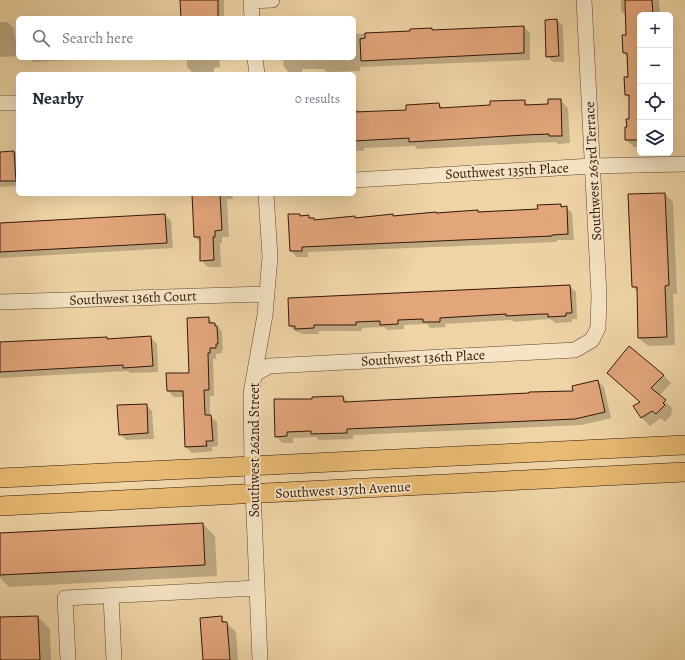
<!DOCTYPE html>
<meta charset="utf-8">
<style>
body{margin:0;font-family:Alegreya,serif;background:#f6f6f7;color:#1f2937}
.controls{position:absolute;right:12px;top:12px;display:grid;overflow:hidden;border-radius:6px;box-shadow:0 4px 16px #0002}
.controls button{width:36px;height:36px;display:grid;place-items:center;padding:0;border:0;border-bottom:1px solid #e0e1e3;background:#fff;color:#1f2937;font:20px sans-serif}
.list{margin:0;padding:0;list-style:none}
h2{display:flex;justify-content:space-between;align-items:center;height:52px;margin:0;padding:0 16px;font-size:17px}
h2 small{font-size:13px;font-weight:400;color:#747a83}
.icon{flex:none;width:22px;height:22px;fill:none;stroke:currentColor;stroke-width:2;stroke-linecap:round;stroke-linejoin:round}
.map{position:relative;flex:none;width:685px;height:660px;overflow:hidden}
.search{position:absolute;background:#fff;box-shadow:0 4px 16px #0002;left:16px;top:16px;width:340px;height:44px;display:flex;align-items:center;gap:10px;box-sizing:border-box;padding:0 14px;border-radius:6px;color:#747a83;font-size:15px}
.panel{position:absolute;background:#fff;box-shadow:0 4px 16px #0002;left:16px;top:72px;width:340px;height:124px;border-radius:6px}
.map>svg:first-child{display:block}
</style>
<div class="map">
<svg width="685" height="660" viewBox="0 0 685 660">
<rect width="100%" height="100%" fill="#efd5a6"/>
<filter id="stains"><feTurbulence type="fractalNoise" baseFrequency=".005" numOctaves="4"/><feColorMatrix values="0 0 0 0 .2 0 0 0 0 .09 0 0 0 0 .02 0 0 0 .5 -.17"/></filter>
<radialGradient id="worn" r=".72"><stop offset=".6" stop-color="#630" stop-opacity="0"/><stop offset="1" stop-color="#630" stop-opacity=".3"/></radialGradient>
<path fill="#0003" d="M181,0H224V18H182Z
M621,0H659L660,15H640V147H634L626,140L628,128L630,120V99L626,95L629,78L628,57L624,53L627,36L626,16L621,11Z
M141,16L143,18H130V17Z
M557,20L563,26L564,62H553L547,56Z
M0,22H8L14,29L15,39H18V56L0,57Z
M524,27L530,33V60L360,67V71L327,72L324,69H302V74H290L284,67L283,58H354V31L357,34Z
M30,58H105L33,62Z
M187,58H219L220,67L214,68V73L194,74L187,67Z
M560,100L568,108L570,143L558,144L556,142L533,143L417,149L414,146L364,148V151H354V108L360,112L407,111L439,104L443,109L491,106L524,101L529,106L549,105Z
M18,152V186L0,187V153Z
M191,194H232L233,199H227L229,237H222V243H220L221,267H208L201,260V243L195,237L193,196Z
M665,194L673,202L677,294H673L675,345L648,346L639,338L638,292L633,287Z
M561,205L564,207H566L572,213L574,240H557V242L308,252V257H297L291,251L289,215H300L302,217L308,216L315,221L392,215L394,217L478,211L479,213L539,210Z
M165,215L171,221L173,248L0,258V224Z
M570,286L576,292L577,319H572V322L555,323L552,320L549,319L514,322L512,320L445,324L446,327L430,328L427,324L404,325V329L387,330L384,327L362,328V331H319V334H302L299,332H296L290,326Z
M208,318L221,330L222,333L223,350H222V353L216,354V359H213L214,396H210V416L217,422L218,446L212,447V451L192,453L186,447L184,397H174L168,391L190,374Z
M107,338L109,340L151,338L157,344L158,372L130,373L128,371L0,378V343Z
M663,375L671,383L659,396L673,409L671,412L672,414L665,422L661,418L650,426L642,418L635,407L641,402L616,381Z
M597,381L604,387L611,418L582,425L353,435V439L319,440L316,437L293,438V443H282L276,436L313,400L343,397L349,403L574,392Z
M146,405L152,411L154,439L126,440L120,434Z
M203,524L215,536L217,576L9,587L0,578V534Z
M38,617L50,629L51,660H0V618Z
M221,618L236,632L238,660H204Z"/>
<path fill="#e3a67b" stroke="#341609" d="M180,0H218V18H181Z
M625,0H652L653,15H640V140H625V127H627L626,119H629V95H625L624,77H628L627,53H623L622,35H626Z
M557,19L559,56L546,57L545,20Z
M524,26V53L361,61L360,39L365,38V33L410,31V29L432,28V30Z
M548,99H561L562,136H549V134L525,135L409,142V138L354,141V112L406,110V105L439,103L440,108L490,105V101L525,100V105L548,104Z
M14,151L16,181H0V152Z
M665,193L669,285L665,286L667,337L638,338L637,287H632L628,194Z
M192,194H220L222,230L215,231V237H213L214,260L200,261V237H194Z
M561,204V207L567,206L568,234L552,235V236L302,247V251H290L288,214H300V216L309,215V218H314V220L355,216V218L393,214V216L436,212V213L478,210V212L538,209L537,205Z
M165,214L167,243L0,252V223Z
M570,285L572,313H566V316L548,317V314H542L506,316V314L440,318V322H423V319L398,320V324L380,325V321L356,322V325H314V328L295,329V326H289L288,298Z
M209,317V323H215V326H217L218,344H216V348H210V353H208L209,390H204L205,415H211L213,441H206L207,446L185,447L183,391H167L166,373H189L187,318Z
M151,336L153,366L123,368V365L0,372V342L107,337V339Z
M629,346L664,375L651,388L666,400L663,403L665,405L656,414L652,411L641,418L633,406L640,402L607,373Z
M598,380L605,412L575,419L347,429V433L311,434V431L287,432V436L275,437L274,399H312V397L343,396L344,402L529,393V392L573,391L572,386Z
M147,404L148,433L119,435L117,405Z
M203,523L205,565L0,575V533Z
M38,616L40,660H0V617Z
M222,616V622H227L230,660H203L200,618Z"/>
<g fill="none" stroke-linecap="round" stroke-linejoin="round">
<defs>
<path id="minor" d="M251,0L252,18
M251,1L272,0
M255,58L257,74
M0,103H18
M354,180L592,166L685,164
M0,302L267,294
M255,374L269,366L575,350L592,340L598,328L599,296L584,0
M111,596L114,660
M68,660L65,598L257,588
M260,660L252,465L251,393L265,315L270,257L266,194"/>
<path id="major" d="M0,478L685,445
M0,506L685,472"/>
</defs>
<use href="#minor" stroke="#634630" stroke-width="16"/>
<use href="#major" stroke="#341609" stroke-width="20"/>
<use href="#minor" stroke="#f5e4c5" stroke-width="15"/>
<use href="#major" stroke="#e8ba73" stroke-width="19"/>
</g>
<g text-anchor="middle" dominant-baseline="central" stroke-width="3.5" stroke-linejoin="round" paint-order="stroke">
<g font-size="14" fill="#341609" stroke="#f5e4c5">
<text transform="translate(507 171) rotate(-3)">Southwest 135th Place</text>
<text transform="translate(593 171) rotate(-93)">Southwest 263rd Terrace</text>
<text transform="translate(133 298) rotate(-2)">Southwest 136th Court</text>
<text transform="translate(423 358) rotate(-3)">Southwest 136th Place</text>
<text transform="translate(254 450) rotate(-90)">Southwest 262nd Street</text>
<text transform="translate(343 490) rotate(-3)">Southwest 137th Avenue</text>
</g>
</g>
<rect width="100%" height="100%" filter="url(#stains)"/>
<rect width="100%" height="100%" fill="url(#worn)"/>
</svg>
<div class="controls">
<button>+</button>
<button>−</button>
<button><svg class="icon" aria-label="locate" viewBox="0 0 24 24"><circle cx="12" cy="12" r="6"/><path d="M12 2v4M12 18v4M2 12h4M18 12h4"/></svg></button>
<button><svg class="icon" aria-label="layers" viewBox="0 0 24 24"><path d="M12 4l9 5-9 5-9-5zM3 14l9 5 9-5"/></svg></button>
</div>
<div class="search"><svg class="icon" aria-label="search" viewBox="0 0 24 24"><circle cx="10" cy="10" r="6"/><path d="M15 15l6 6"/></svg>Search here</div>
<section class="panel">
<h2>Nearby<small>0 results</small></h2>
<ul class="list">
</ul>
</section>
</div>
